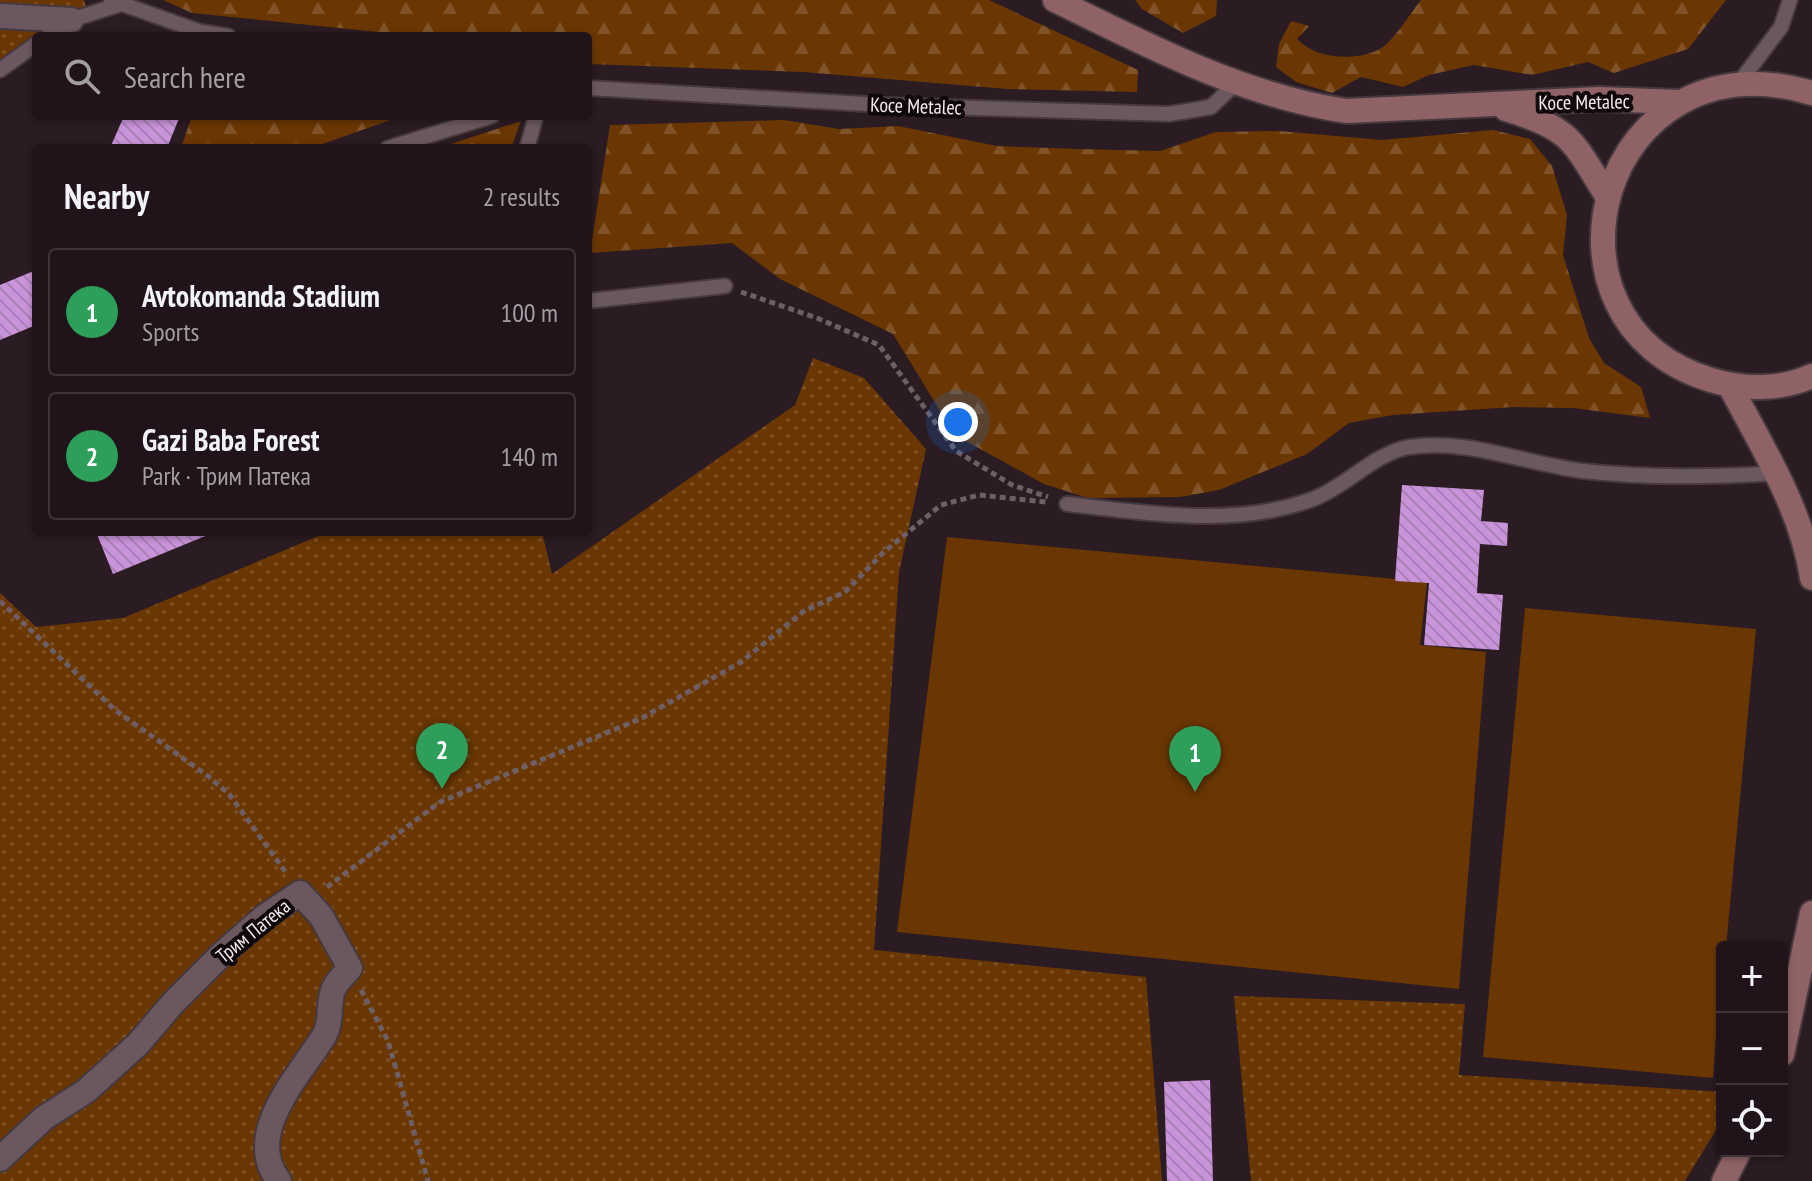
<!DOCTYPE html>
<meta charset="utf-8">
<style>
body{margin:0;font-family:"PT Sans Narrow",sans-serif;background:#281d23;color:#f1f3f6}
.controls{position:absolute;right:24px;bottom:24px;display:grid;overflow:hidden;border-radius:8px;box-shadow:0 2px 6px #0004}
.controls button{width:72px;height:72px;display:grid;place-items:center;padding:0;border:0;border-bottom:2px solid #3d3339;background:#20141a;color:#f1f3f6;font:40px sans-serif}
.you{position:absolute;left:958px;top:422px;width:28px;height:28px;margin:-20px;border:6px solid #fff;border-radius:50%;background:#1a73e8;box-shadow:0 0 0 12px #1a73e833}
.badge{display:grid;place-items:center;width:52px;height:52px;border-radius:50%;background:#57cec1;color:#fff;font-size:26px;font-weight:700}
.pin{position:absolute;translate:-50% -66px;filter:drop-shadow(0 2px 4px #0008)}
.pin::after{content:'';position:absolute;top:42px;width:28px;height:24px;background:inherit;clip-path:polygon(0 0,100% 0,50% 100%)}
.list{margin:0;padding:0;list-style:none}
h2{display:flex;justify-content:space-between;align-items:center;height:104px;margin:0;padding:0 32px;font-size:34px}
h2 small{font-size:26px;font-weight:400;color:#a29ea2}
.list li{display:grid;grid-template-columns:52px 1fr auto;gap:24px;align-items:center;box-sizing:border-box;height:128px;margin:0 16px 16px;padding:0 16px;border:2px solid #3d3339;border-radius:8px}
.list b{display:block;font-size:30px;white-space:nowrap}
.list p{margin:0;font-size:26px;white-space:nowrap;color:#a29ea2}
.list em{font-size:26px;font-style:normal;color:#a29ea2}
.icon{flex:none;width:44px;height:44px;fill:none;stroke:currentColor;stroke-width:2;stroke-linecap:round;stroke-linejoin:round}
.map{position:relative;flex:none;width:1812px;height:1181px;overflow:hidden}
.search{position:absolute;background:#20141a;box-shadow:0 2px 6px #0004;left:32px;top:32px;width:560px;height:88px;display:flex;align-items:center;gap:20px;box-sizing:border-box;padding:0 28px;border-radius:8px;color:#a29ea2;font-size:30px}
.panel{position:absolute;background:#20141a;box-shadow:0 2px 6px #0004;left:32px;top:144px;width:560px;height:392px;border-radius:8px}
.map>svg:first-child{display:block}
</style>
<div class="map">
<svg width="1812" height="1181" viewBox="0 0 1812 1181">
<defs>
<pattern id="green-dots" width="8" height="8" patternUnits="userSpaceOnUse" patternTransform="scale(2)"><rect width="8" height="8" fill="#6a3703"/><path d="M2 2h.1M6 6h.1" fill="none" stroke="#805428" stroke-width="1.8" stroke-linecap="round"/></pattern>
<pattern id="forest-firs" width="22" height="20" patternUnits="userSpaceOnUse" patternTransform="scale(2)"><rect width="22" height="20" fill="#6a3703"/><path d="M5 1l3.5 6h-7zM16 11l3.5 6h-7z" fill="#805428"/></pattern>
<pattern id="building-back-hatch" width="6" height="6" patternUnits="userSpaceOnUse" patternTransform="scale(2)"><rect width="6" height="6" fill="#c994da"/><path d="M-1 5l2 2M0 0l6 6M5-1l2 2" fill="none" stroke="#a980b5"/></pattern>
</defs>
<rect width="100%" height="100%" fill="#2b1b22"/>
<path fill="url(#green-dots)" d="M0,0H84L86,7L71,20L36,36L0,61Z
M813,358L864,378L926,449L899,572L874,950L1146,977L1162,1181H0V593L36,627L123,618L328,532H542L552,574L795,405Z
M1234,996L1465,1004L1459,1075L1722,1092V1120L1685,1181H1251Z"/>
<path fill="url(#forest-firs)" d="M163,0H989L1138,70L1137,92L1007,89L803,72L589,64L588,36H416L192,13Z
M1135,0H1217L1216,16L1183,33L1142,9Z
M1421,0H1726L1688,49L1614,73L1588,62L1532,75L1474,65L1429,75L1403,87L1361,77L1332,93L1296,82L1276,67L1279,44L1291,21L1309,26L1297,39C1316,59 1355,62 1380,49C1392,43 1412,11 1421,0Z
M192,116H399V117L311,148H181Z
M784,120L839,129L898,126L997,146L1078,149L1160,151L1216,132L1279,131L1382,140L1493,130L1530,139L1552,166L1567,215L1563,255L1589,338L1604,363L1641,387L1650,418L1573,408L1514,407L1393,415L1349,423L1307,454L1219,490L1180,497L1088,498L1044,484L955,435L893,334L780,279L732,243L590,253L610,125Z
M521,121L511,148H439Z"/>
<path fill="#6a3703" d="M947,537L1427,582L1420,645L1486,652L1459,989L897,932Z
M1525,608L1756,629L1726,947H1722L1713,1078L1483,1057Z"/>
<path fill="url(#building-back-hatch)" d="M124,116H180L167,148H110Z
M36,270V325L0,340V285Z
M1402,485L1484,490L1481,521L1508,523L1507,546L1480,544L1477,593L1503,595L1499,650L1424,645L1429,583L1395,581Z
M96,532H215L113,574Z
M1210,1080L1213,1181H1167L1164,1082Z"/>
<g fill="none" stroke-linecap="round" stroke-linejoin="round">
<defs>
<path id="lane" d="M111,0L201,32L228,36
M48,36L71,20L121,4
M0,70L36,44
M1739,83L1781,27L1790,0
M588,88L883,105L1169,114L1211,107L1235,84
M388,148L492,116
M527,148L536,116
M588,301L725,286
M1067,504C1148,513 1235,528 1313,499C1347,486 1373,454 1409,447C1465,438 1527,464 1583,471C1644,478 1715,477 1777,473"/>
<path id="street" d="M0,16L71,20
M0,1159L44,1118L86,1091L138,1044L173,1003L222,954L264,917L300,893L321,916L350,968C345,974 337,981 334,988C327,1002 333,1021 324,1036C300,1075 242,1134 279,1181"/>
<path id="secondary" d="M1055,0C1149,46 1241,95 1346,111L1599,99L1679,102
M1812,93C1600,29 1520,322 1711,380C1743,390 1781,390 1812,376
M1506,109C1572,129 1572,140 1607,196
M1730,386C1762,447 1802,509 1812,578
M1782,1054L1812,913
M1724,1181L1739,1151"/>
</defs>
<use href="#lane" stroke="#45383e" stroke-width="18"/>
<use href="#street" stroke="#45383e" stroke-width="28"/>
<use href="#secondary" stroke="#45383e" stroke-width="28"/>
<path stroke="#6d5f65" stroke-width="5" stroke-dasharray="6 4" stroke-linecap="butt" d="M741,292L817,318L879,345L956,451L1012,485L1048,497
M0,601L115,710L208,776L229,794L287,874
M327,887L440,802L642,718L741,662L804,611L845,592L885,551L941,505L979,495L1046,502
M361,990L388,1041L428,1181"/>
<use href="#lane" stroke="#6a575f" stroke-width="14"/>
<use href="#street" stroke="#6a575f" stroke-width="24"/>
<use href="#secondary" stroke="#8f6265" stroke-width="24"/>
</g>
<g text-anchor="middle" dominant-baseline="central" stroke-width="8" stroke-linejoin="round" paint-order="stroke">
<g font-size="20" fill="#f5e9ee" stroke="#0f080b">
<text transform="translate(1584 102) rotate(-1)">Koce Metalec</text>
<text transform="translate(916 106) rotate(2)">Koce Metalec</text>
<text transform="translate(253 931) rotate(-39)">Трим Патека</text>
</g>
</g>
</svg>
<div class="controls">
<button>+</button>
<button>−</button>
<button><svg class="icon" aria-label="locate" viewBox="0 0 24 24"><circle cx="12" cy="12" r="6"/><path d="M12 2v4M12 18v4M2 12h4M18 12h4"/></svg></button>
</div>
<div class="you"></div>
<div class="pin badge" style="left:1195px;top:792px;background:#2e9e5b">1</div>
<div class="pin badge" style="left:442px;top:789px;background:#2e9e5b">2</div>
<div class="search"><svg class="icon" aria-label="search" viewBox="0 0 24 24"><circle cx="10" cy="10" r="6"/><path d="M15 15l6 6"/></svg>Search here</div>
<section class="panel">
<h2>Nearby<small>2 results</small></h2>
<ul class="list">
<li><span class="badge" style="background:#2e9e5b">1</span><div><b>Avtokomanda Stadium</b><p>Sports</p></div><em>100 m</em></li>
<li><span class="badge" style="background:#2e9e5b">2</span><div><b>Gazi Baba Forest</b><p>Park · Трим Патека</p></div><em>140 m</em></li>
</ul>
</section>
</div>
